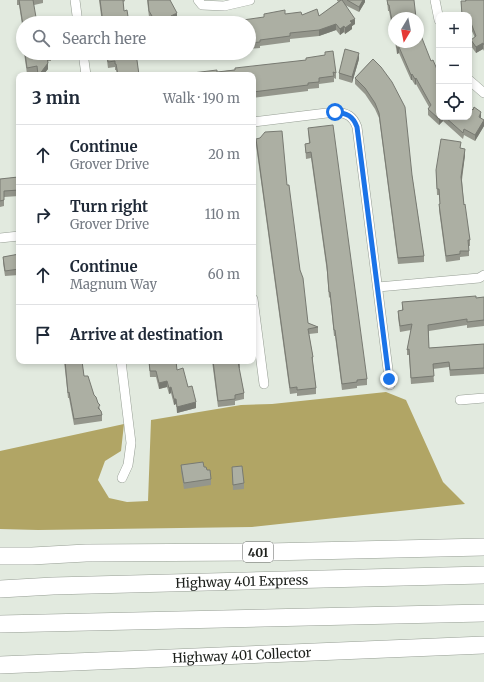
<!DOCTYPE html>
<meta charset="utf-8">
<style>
body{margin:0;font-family:Merriweather,serif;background:#f6f6f7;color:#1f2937}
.controls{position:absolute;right:12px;top:12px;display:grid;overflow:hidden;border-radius:8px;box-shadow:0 2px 6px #0003}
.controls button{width:36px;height:36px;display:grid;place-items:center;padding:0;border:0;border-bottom:1px solid #e0e1e3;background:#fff;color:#1f2937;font:20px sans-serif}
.compass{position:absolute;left:388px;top:12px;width:36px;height:36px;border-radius:50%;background:#fff;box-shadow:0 2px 6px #0003;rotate:190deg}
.stop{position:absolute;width:12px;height:12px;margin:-9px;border:3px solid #1a73e8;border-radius:50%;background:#fff}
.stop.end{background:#1a73e8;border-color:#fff;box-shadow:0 1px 4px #0008}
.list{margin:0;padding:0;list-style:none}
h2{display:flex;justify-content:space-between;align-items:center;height:52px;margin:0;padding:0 16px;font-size:17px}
h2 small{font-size:13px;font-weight:400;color:#747a83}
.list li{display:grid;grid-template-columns:26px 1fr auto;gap:12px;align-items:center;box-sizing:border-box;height:60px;padding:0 16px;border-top:1px solid #e0e1e3}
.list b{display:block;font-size:15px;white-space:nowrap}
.list p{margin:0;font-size:13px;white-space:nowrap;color:#747a83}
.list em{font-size:13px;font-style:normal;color:#747a83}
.icon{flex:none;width:22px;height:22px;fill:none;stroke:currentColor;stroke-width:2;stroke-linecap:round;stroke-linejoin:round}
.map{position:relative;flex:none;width:484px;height:682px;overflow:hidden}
.search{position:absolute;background:#fff;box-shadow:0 2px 6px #0003;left:16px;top:16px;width:240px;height:44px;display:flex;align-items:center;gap:10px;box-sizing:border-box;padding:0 14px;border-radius:22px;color:#747a83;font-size:15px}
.panel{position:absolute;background:#fff;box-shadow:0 2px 6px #0003;left:16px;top:72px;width:240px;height:292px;border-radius:8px}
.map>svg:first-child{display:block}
</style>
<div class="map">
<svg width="484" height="682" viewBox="0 0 484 682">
<rect width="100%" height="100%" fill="#e2eadf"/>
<path fill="#b1a565" d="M386,392L406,400L443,482L465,504L252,527L38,530L0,529V451L124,424L121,451L105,461L98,480L109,498L127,502L148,501L151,420L241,405L272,404Z"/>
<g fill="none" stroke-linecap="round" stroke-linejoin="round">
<defs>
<path id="street" d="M75,0L78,23
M198,0L202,5L224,6L250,0
M435,0L439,20
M83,53L86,75
M469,80L484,93
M253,122L335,112C347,113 353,116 357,127L390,385
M0,238L19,236
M378,287L479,278L484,275
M253,299L264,384
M121,361L131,443L128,465L122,478
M460,400L484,398"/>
<g id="highway">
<path d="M0,556H32L86,553L268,552L484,547"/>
<path id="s1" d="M0,589L53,586L484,575"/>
<path d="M0,624L484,613"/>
<path id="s2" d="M0,665L484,645"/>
</g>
</defs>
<use href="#street" stroke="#969e94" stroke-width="10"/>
<use href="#highway" stroke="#969e94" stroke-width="18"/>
<use href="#street" stroke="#fff" stroke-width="9"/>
<use href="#highway" stroke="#fff" stroke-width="17"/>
</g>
<path fill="#94968c" d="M17,0H43V3L34,5L23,23V31L19,5H17Z
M99,0H125V1L123,2L124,11L129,23H102Z
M147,0H171H170L177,19L184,23H152V22L149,17Z
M337,0H365V2L359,12L345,5L355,24L352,26V29L345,34L344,32L340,35L336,30L319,36L290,39V42L260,46V48L249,49V23L264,17V14H285L319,16L339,2L337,1Z
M387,0H414L394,18V37L389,11H388Z
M465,0H484V51L483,49L476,53L471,46V40L475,38L471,29L469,30V15H462L461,1H465Z
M395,42H418L439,117L481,118L484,126L475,141L464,135L463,139L443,121L439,125L428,115V109L429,107L416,84L415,85L412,80H411L399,53L397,54Z
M325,52L336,73V79L334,78V82L319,84V88L308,89V91L253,98V75L217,72L306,60L325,55Z
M24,53H50L51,61H48V69L43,75H37V72L27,74Z
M106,53H136L139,75H117L116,70H115V67L108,68Z
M174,53H213L189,56L182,54V56L174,54Z
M359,59L352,83L339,79V73Z
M373,59L412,175L424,256V262L398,264L379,118L375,109L365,94L355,84V78Z
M308,128L367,379V385L357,386V388L342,390L335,336H334L330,297L329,298L327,272L311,158L306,159L305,144L309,143Z
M256,139L287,185L308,323L318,327V333L309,334L313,357V363L316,388V394L297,396V393L290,394L256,145Z
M461,148L465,155L462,180L464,205L470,240V246H469V256L460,257V260L446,262L439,210V204H440L439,195H437L436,170Z
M19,175V196L4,197V206L0,207V179L18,177Z
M19,254V275L5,276L3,263V257Z
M484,297V326L467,328V325L429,331V348L484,344V374L450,376L449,367L433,369L434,382L411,384L409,355H407V350L411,330L400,332L398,317V311L402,310V302L476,298Z
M64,361H82L84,376L98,403L102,415V421L74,425L69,398H68Z
M157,361H176L177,370L188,387L196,408L177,413L176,404L174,405L171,393L169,394L167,387L159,389L156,377H150L149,362Z
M212,361H240V368H239L244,393V399L235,401V405L218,407Z
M181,465L204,467L207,470L211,479V485L184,489L181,471Z
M232,467L244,483V489L233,490Z"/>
<path fill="#787a72" d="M363,0H365V2L359,12V7Z
M177,13V19L171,22V16Z
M355,19V24L352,26V29L345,34V28L350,21Z
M471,23V29L469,30V24Z
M336,24V30L319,36V30Z
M344,26V32L340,35V29Z
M483,43V49L476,53V47Z
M399,47V53L397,54V48Z
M359,53V59L352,83V77Z
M48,63V69L43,75H39Z
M412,74V80H411V75Z
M416,78V84L415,85V79Z
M481,112V118L479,123V117Z
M441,117H443V121L439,125V119Z
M484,120V126L475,141V135Z
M465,149V155L461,183V177Z
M167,381V387L159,389V383Z
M171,387V393L169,394V388Z
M174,399H176V404L174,405Z
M196,402V408L177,413V407Z"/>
<path fill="#acafa3" stroke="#787a72" d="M19,0H33L37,23H23V25Z
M100,0H123L124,11L127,10L129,23H103Z
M148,0H170L177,13L171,16L184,23H152V22L155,21L149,11Z
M341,0H342L355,19L350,21L352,23L345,28L344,26L340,29L336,24L319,30L290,33V36L260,40V42L249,43V23H229V22L264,17V14L285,10V14L301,12L302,15L317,9L319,16Z
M347,0H363L359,7Z
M387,0H414L416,18H394V31L389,5H388Z
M466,0H484V45L483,43L476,47L471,40L476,36L471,23L469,24V15H462L461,1H466Z
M418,28L431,61L433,60L439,74V117H441L439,119L428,109L431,105L416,78L415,79L412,74L411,75L399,47L397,48L396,42H418Z
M345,49L359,53L352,77L339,73Z
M333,51L336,73L333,72L334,76L319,78V82L308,83V85L253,92V75H176L217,70V72L235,70V68L306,60V58L325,55V52Z
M25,53H50L51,55L47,56L48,63L39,75H38L37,66L27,68Z
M107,53H136L139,75H118L116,64H115V61L108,62Z
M373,59L381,67L392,82L405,107L412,175L424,256L398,258L379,113L375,103L365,88L355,78Z
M469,106L473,110L474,107L481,112L479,117L484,120L475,135L464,129L463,133L445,117H469Z
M333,125L367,379L357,380V382L342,384L335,330H334L330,292H329L327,266L311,152L306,153L305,144L310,143L308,128Z
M282,131L287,185H289L290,193L300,270L303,278L308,323L318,327L308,329L313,357H312L316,388L297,390V387L290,388L256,139L260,138L265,132Z
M441,139L461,142L460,148L465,149L461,177L464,205L465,204L470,240H468L469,251H460V254L446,256L439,204H440L439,189H437L436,170Z
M18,175H19V190L4,191V200L0,201V179L18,177Z
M19,254V269L5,271L3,257Z
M476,296V298L484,297V320L467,322V319L428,325L429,348L484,344V368L450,370L449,362L433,364L434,376L411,378L409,349L407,350L412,324L400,326L398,311L403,310L402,302Z
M65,361H82L84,376H88L94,395L96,397L98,403L100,405L98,408L101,411L102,415L74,419L69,392L68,393Z
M157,361H176L177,370L183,368L188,387L192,386L196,402L177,407L176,399H174L171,387L169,388L167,381L159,383L156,371H150L149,362Z
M213,361H240V362H238L244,393L235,395V399L218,401Z
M203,462L204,467H206L207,470H210L211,479L184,483L181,465Z
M242,466L244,483L233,485L232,467Z"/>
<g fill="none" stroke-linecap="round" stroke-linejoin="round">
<path stroke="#1a73e8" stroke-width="5" d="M335,112C347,113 353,116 357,127L389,379"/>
</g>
<g text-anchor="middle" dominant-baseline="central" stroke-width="3" stroke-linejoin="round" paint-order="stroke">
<rect fill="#fff" stroke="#616360" stroke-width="1" x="243" y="542" width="30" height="20" rx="3"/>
<g font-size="12" font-weight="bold" fill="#1d201c">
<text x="258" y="552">401</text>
</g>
<g font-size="13" fill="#1d201c" stroke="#fff">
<text stroke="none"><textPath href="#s1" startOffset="242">Highway 401 Express</textPath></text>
<text stroke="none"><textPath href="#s2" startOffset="242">Highway 401 Collector</textPath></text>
</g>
</g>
</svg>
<div class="controls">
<button>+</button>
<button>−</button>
<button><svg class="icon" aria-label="locate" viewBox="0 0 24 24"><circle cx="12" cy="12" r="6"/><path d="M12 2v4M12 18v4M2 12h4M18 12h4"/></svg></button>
</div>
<svg class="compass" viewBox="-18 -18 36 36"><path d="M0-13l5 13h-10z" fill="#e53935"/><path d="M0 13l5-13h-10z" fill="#747a83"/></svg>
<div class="stop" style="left:335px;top:112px"></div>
<div class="stop end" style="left:389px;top:379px"></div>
<div class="search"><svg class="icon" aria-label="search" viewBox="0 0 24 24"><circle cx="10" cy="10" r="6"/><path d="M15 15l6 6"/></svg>Search here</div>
<section class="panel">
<h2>3 min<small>Walk · 190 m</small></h2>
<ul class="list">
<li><svg class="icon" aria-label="ahead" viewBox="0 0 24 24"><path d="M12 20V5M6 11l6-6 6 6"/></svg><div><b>Continue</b><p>Grover Drive</p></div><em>20 m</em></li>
<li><svg class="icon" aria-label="right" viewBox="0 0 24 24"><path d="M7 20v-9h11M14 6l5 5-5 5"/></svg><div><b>Turn right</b><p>Grover Drive</p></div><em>110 m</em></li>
<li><svg class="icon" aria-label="ahead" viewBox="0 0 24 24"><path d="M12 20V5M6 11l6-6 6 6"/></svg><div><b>Continue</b><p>Magnum Way</p></div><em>60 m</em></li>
<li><svg class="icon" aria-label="arrive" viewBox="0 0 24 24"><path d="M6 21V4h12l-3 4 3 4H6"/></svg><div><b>Arrive at destination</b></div></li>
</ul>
</section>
</div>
